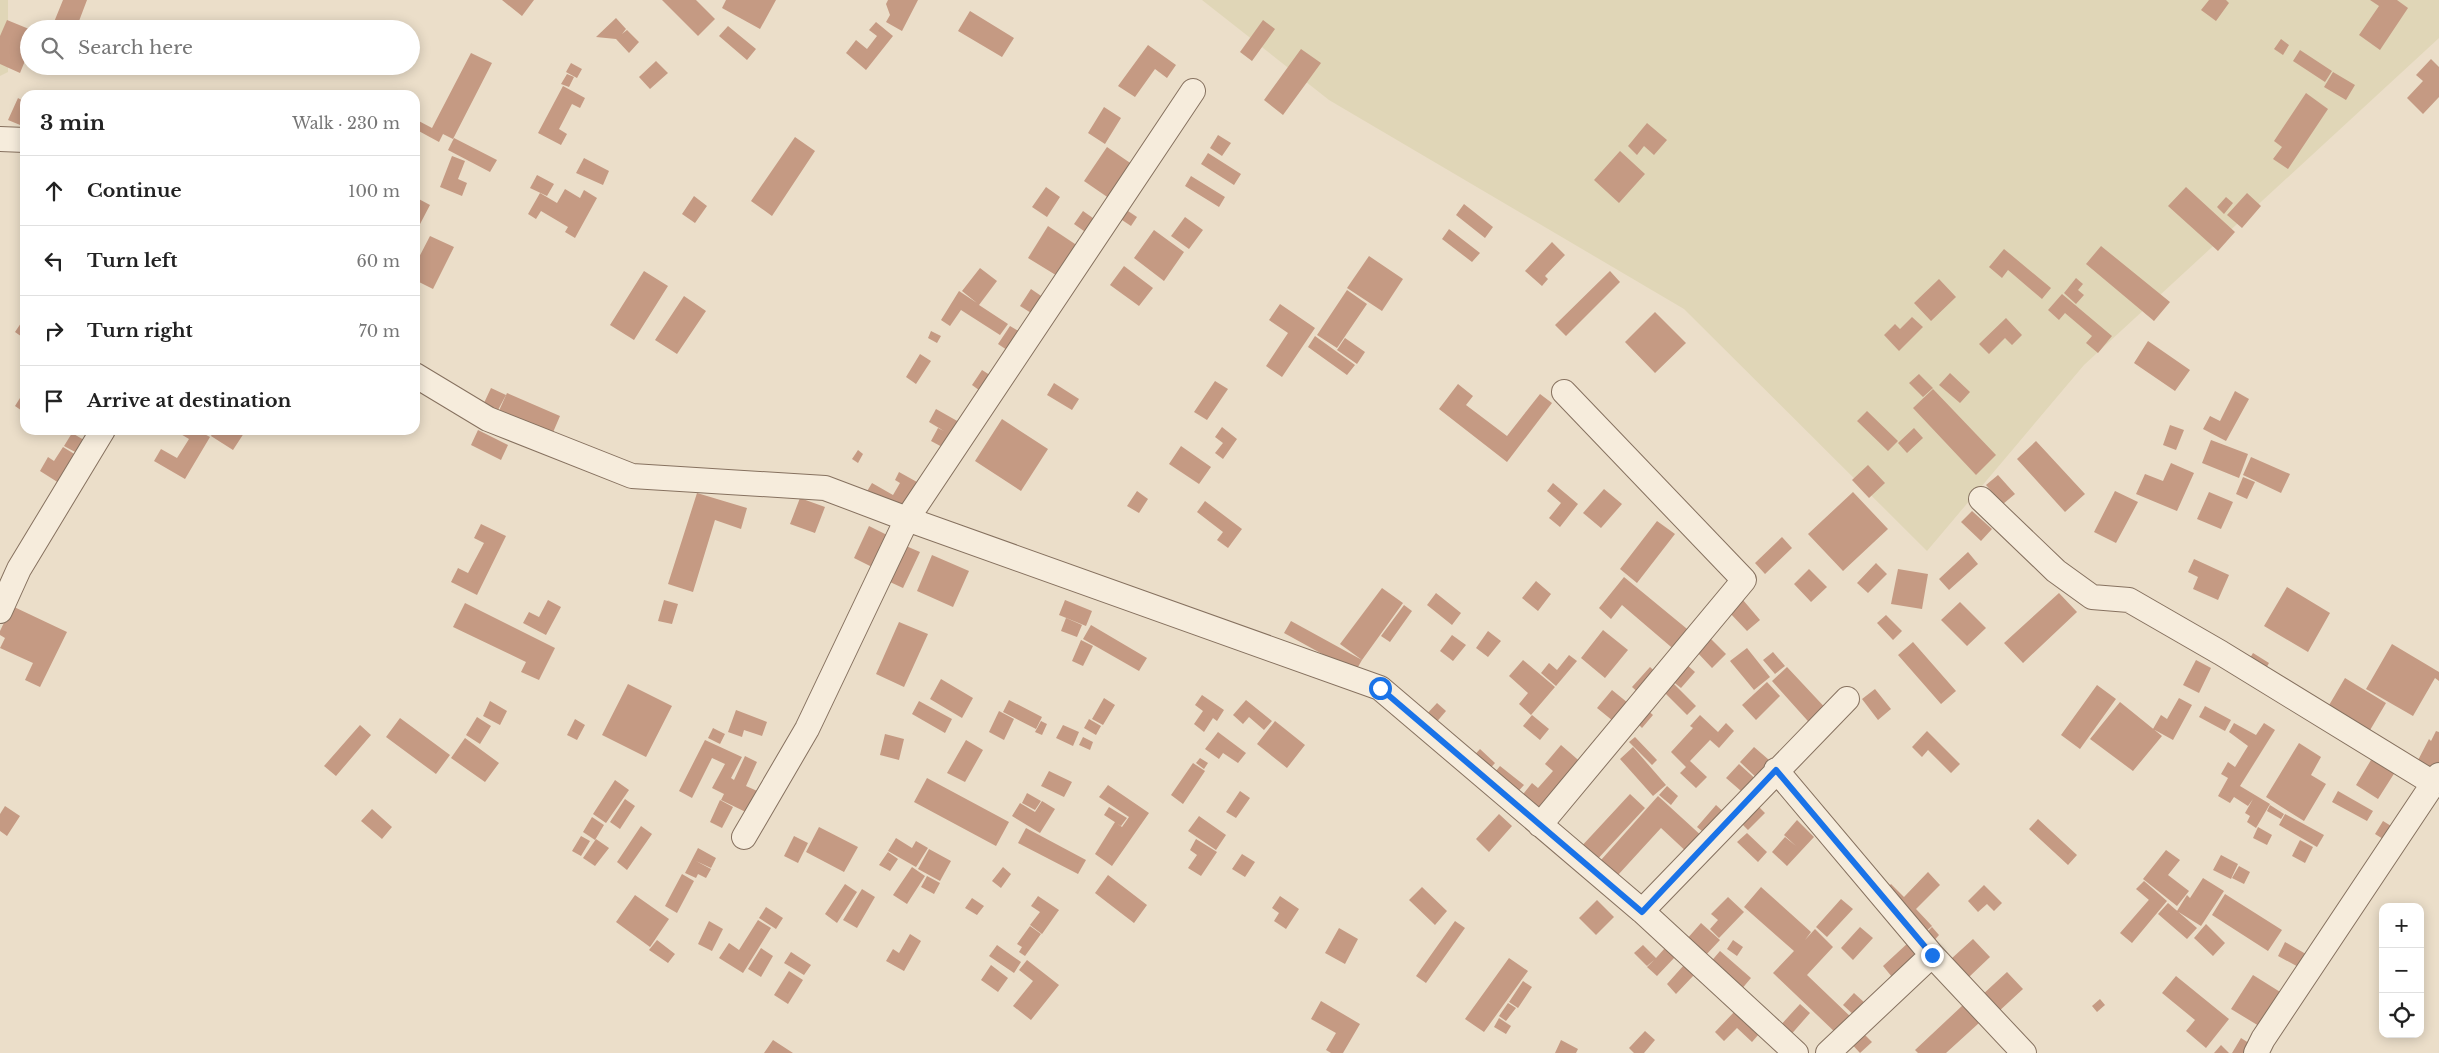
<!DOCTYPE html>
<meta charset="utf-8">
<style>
body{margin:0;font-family:"Libre Baskerville",serif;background:#f6f6f6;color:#222}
.controls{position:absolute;right:15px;bottom:15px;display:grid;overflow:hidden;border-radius:10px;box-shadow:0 2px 12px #0003}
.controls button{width:45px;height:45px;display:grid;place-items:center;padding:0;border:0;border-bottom:1px solid #e0e0e0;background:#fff;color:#222;font:25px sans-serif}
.stop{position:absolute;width:15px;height:15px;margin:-11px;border:4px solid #1a73e8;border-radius:50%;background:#fff}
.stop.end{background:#1a73e8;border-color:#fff;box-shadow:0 1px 5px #0008}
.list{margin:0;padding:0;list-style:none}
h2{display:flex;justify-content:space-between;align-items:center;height:65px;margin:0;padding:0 20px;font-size:21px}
h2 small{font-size:16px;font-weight:400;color:#767676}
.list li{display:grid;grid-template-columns:32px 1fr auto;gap:15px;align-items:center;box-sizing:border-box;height:70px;padding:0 20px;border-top:1px solid #e0e0e0}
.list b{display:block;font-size:19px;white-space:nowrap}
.list em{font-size:16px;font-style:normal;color:#767676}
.icon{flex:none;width:28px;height:28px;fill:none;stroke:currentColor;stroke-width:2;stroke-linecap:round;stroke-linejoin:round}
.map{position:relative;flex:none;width:2439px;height:1053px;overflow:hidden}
.search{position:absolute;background:#fff;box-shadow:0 2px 12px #0003;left:20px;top:20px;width:400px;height:55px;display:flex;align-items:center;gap:12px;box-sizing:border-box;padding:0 18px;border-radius:28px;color:#767676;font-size:19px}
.panel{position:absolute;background:#fff;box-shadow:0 2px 12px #0003;left:20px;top:90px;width:400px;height:345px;border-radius:15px}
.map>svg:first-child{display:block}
</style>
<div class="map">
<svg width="2439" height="1053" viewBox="0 0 2439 1053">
<rect width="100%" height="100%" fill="#ebdec9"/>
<path fill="#e0d6b7" d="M0,0H8V72L0,76Z
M1202,0H2439V38L2084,365L1927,551L1684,309L1329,100Z"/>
<path fill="#c59a83" d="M63,0H87L76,29L52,27Z
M502,0H534L522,16Z
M662,0H696L715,19L698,36Z
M726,0H776L760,29L722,8Z
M888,0H918L902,31L886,22L890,15L886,4Z
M2209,0H2226L2229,3L2216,21L2201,10Z
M2370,0H2397L2408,8L2380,50L2359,35L2379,6Z
M970,11L1014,38L1002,57L958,31Z
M616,18L626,29L622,34L627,30L639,42L629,53L616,39L596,37Z
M7,20L29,29V51L20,73L0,64V36Z
M1263,20L1275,29L1252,61L1240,52Z
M876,22L893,36L866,70L846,53L856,40L867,49L877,36L869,30Z
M728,26L756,49L747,60L719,36Z
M2281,39L2289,45L2283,55L2274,49Z
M1148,45L1176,65L1167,78L1155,69L1135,97L1118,86Z
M1301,49L1321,63L1283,115L1264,100Z
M2300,50L2332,71L2325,82L2293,61Z
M471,53L492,63L453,139L443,134L439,142L415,129V119L432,128Z
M2431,59L2439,67V97L2423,114L2407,98L2423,81L2416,75Z
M656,61L668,73L650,89L639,77Z
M571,63L582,69L577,78L566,72Z
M2333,72L2355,85L2346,100L2324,87Z
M567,74L574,77L569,87L561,84Z
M563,86L585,98L580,108L572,104L559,129L567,134L561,145L538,133Z
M2306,93L2328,109L2288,169L2273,159L2282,147L2274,141Z
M18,98L25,102V127L8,120Z
M1104,107L1121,118L1105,144L1088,133Z
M1647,123L1667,140L1654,155L1644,146L1637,155L1628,146Z
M1218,135L1231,143L1222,156L1210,148Z
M795,137L815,151L772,216L751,201Z
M454,138L497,160L490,172L448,150Z
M1107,147L1139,169L1116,203L1084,181Z
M1620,151L1645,174L1619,203L1594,180Z
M1208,153L1241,174L1234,185L1201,164Z
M452,156L465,161L458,179L467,183L462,196L440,187Z
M584,158L609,171L603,185L576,173Z
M537,175L554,184L547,196L530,188Z
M1191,176L1225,197L1219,207L1185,186Z
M1046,187L1060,197L1047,217L1032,207Z
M2186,187L2235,232L2218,251L2168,206Z
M565,189L580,198L584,190L597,198L575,238L565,232L568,227L541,211L536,219L528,214L540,193L557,203Z
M2247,193L2261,206L2242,228L2227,215Z
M694,196L707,206L695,223L682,214Z
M415,197L430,205L419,226L415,224Z
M2226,197L2233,203L2224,214L2217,207Z
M1464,204L1493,227L1485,238L1456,215Z
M1125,209L1137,217L1131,226L1119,218Z
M1083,211L1100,223L1091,236L1074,224Z
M1185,217L1203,230L1189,249L1171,236Z
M1048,226L1078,246L1059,277L1028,258Z
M1449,229L1480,253L1472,262L1442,239Z
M1154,230L1184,252L1164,281L1134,258Z
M430,236L454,247L433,289L415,280V265Z
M1552,242L1565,255L1545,276L1548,279L1542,286L1525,271Z
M2101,246L2170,302L2154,321L2086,264Z
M2004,249L2051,288L2042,299L2008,270L2002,278L1989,267Z
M1369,256L1403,279L1382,311L1347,288Z
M1124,266L1153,288L1139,306L1110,285Z
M980,268L997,281L979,305L1008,324L1000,335L961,310L950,326L941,320L959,291L977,303L962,291Z
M644,271L668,286L634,340L610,325Z
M1610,271L1620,282L1566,336L1555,325Z
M2076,278L2083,284L2078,290L2084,295L2076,304L2064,293Z
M1939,279L1956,297L1931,321L1914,303Z
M1031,289L1047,300L1036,316L1020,306Z
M1347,290L1367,304L1337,348L1317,335Z
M2062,294L2112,336L2098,353L2086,343L2092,336L2065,313L2059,320L2048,310Z
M684,296L706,311L677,354L655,340Z
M1280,304L1315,328L1282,377L1266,366L1288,333L1269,320Z
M1655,312L1686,343L1655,373L1625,342Z
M25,317V339L15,332Z
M1912,317L1923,327L1899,351L1884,335L1895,324L1900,329Z
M2006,318L2022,335L2012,345L2005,338L1989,354L1979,344Z
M1010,326L1022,333L1010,352L998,344Z
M931,331L941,336L937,343L928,338Z
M1315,336L1355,365L1347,375L1308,347Z
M1345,338L1365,352L1357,364L1337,350Z
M2148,341L2190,370L2175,391L2134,363Z
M920,354L931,361L916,384L906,377Z
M982,370L993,377L983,393L972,385Z
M1950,373L1970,392L1960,403L1939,385Z
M1919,374L1933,388L1923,397L1909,383Z
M1215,381L1228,389L1207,420L1194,412Z
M1054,383L1079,399L1072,410L1047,395Z
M1458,384L1473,396L1466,405L1507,436L1540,394L1552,403L1507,462L1439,409Z
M491,388L506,395L498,410L484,403Z
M1933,389L1996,455L1976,475L1913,408Z
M25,390V413L15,406Z
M2235,391L2249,399L2226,441L2203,429L2210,416L2220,421Z
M507,393L560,416L551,437L498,413Z
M936,409L959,422L944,448L931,441L938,428L944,431L929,422Z
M1867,411L1898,441L1888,451L1857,421Z
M1002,419L1048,449L1021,491L975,461Z
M2170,425L2184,430L2176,450L2163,445Z
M1222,427L1237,439L1223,459L1215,453L1223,443L1215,437Z
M1914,428L1923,438L1907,453L1898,443Z
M174,430H197L210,437L185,479L154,461L161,449L177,458L189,439Z
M214,430H246L233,450L211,436Z
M478,430L508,445L501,460L471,445Z
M72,433L84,440L77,453L64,446Z
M2211,440L2248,454L2239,478L2202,463Z
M2036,441L2085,494L2065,512L2017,459Z
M1181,446L1211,467L1199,484L1169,464Z
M63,447L76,455L59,483L40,471L48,457L54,461Z
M858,450L863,454L858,463L852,459Z
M2251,457L2290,474L2281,493L2243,475Z
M2171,463L2194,473L2177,511L2136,494L2145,474L2163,481Z
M1868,465L1885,483L1869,498L1852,480Z
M899,472L917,482L899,512L866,493L872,483L893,495L900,483L895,480Z
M1998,475L2015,494L2003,504L1986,485Z
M2243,477L2255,482L2247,499L2236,494Z
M1553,483L1578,504L1560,527L1549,518L1561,503L1547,491Z
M1604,489L1622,504L1601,528L1583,513Z
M1137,491L1148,499L1139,513L1127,506Z
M2115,491L2138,502L2116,543L2094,532Z
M1853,492L1888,529L1843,571L1808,534Z
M2209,492L2233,502L2221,529L2197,519Z
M697,493L747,508L741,529L715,520L693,592L668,584Z
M800,498L825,507L815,533L790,524Z
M1205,501L1242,529L1228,548L1217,540L1223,532L1197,512Z
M1972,511L1992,529L1981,541L1961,522Z
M1657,521L1675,534L1637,583L1620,569Z
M481,524L506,536L477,595L451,582L458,568L468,573L484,543L474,538Z
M869,526L893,538L878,570L854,558Z
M1782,537L1792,548L1765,574L1755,563Z
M906,546L920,552L903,588L890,582Z
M1968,552L1978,564L1949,590L1939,579Z
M932,555L969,571L953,607L917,591Z
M2194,559L2229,575L2218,600L2193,589L2198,577L2188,572Z
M1876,563L1887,574L1868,593L1857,583Z
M1809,569L1827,587L1811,602L1794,584Z
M1898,569L1928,574L1922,609L1891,604Z
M1624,577L1692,633L1677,652L1622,605L1611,619L1599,608Z
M1536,581L1551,594L1538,611L1522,598Z
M2287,587L2330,613L2308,652L2264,626Z
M1382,588L1403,603L1362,660L1340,644Z
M1436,593L1461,613L1452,625L1427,605Z
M2059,593L2077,612L2023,663L2004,643Z
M548,600L561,607L546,635L523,623L529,612L539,617Z
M664,600L678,604L672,624L658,621Z
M1065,600L1092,611L1086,626L1059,615Z
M1743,600L1760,620L1747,631L1729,612Z
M1960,602L1986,628L1967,646L1941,620Z
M465,603L555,648L539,680L521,672L526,662L453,627Z
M1404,605L1412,611L1390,642L1381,636Z
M12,606L67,632L40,687L25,680L33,663L0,648L5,638L0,635V631Z
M1886,615L1902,631L1893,640L1877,623Z
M1066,618L1082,625L1077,637L1061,631Z
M1291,621L1362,660L1355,672L1284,633Z
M899,622L928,634L904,687L876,674Z
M1091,625L1147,658L1139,671L1083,639Z
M1603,630L1628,650L1605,678L1581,658Z
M1488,631L1501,641L1488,657L1476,648Z
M1452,635L1466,645L1453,661L1440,651Z
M1709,637L1726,654L1712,668L1695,650Z
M1081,640L1093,646L1083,666L1072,661Z
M1913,642L1956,691L1941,704L1898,655Z
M2392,644L2439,672V681L2435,678L2413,716L2366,689Z
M1747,648L1770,677L1754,690L1730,661Z
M1773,652L1785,666L1775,674L1763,660Z
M2253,653L2269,663L2264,672L2247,663Z
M1569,655L1577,661L1556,686L1541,673L1549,663L1557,670Z
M1523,660L1555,687L1531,715L1519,704L1528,693L1509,676Z
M2196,660L2211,668L2199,693L2183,685Z
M1686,664L1695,672L1681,688L1671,680Z
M1650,667L1660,676L1642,696L1632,687Z
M1787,667L1831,714L1815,729L1772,681Z
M2345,678L2386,703L2366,737L2325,712Z
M941,679L973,698L962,718L930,699Z
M1671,681L1696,706L1687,715L1662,690Z
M1767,682L1780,696L1756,720L1742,705Z
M628,684L672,706L646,757L602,735Z
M2097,685L2116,699L2080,749L2061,735Z
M1875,689L1891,709L1878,720L1862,699Z
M1612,690L1633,707L1618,725L1597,708Z
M1202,695L1224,710L1217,721L1213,718L1204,732L1194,724L1203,711L1195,705Z
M1104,698L1115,705L1103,725L1092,719Z
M2179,698L2192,705L2173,740L2153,729L2161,715L2167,719Z
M1009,700L1042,717L1036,729L1003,712Z
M1246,700L1272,721L1264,730L1249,717L1243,724L1233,715Z
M490,701L507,711L500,725L483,716Z
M919,701L952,719L945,733L912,714Z
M2120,702L2162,736L2133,771L2090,739Z
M1437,703L1446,711L1434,725L1424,717Z
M2205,706L2231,720L2225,731L2199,717Z
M1645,708L1653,715L1642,728L1634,720Z
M736,710L767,722L762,736L744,730L742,737L728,732Z
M999,711L1014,719L1004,740L989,732Z
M1532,715L1549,729L1540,740L1523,726Z
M1700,715L1718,732L1726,723L1734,731L1719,748L1710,740L1690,761L1707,777L1696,788L1680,773L1686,767L1671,752L1693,728L1690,726Z
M477,717L491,726L480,744L466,735Z
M400,718L450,755L436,774L386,737Z
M575,719L585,725L577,740L567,735Z
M1089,719L1101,726L1096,735L1084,728Z
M1041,721L1047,724L1042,735L1035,732Z
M1275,721L1305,745L1287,768L1257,744Z
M2234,723L2256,735L2264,723L2275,730L2240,786L2270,804L2256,828L2247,822L2250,816L2245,813L2253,799L2248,806L2234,797L2230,803L2218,796L2228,778L2221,774L2228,762L2235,767L2248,746L2229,732Z
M360,725L371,735L336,776L324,766Z
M1063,725L1079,732L1073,746L1056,738Z
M713,728L725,734L720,744L708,738Z
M1927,731L1960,764L1951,773L1928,750L1922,757L1912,747Z
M2436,731L2439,732V762L2432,774L2415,766L2429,739L2431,741Z
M1218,732L1246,753L1238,763L1223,753L1219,759L1205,749Z
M885,734L904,739L899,760L880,755Z
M1083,737L1093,742L1090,750L1079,745Z
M1635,737L1657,760L1652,765L1629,742Z
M465,738L499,763L485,782L451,758Z
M705,740L742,757L731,778L734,780L745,756L757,762L746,786L764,794L754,816L721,800L724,794L712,788L725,764L712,758L692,798L679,791Z
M966,740L983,750L965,782L947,773Z
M2299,743L2321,757L2311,775L2326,784L2304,821L2266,797Z
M1561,745L1584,765L1541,816L1520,798L1532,783L1538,788L1553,771L1545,764Z
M1633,747L1666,785L1653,796L1620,759Z
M1754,747L1776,766L1761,782L1740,762Z
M1480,749L1495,763L1486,773L1471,759Z
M2374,755L2397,769L2378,799L2356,785Z
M1200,758L1208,763L1204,769L1196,763Z
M1193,763L1205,771L1183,804L1171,795Z
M1739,764L1760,783L1748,797L1726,778Z
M1500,766L1524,785L1514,796L1491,777Z
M1049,771L1072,782L1064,797L1041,786Z
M927,778L1009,822L996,846L914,802Z
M615,780L629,790L606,823L593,814Z
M1108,785L1149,813L1112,866L1095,854L1115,822L1122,827L1129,817L1099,797Z
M1667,786L1678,796L1671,805L1659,795Z
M1240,791L1250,798L1236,818L1226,812Z
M2338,791L2373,811L2367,821L2332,802Z
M1027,793L1041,801L1035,810L1022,803Z
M1630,794L1645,808L1594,863L1579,849Z
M1658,796L1705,839L1690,855L1661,828L1618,875L1601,860Z
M625,799L635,806L620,829L610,822Z
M720,800L733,807L722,828L710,822Z
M1042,801L1055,809L1040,833L1012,816L1020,803L1035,812Z
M1756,804L1765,813L1748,830L1739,821Z
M1716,805L1728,816L1709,837L1697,827Z
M2270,805L2284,814L2281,819L2267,811Z
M5,806L20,816L7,836L0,831V814Z
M1109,807L1127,818L1121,826L1104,815Z
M372,809L392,827L382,839L361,821Z
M1499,814L1512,826L1489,852L1476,839Z
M2285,814L2324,835L2317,847L2279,825Z
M1199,816L1226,835L1216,850L1188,831Z
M592,817L604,825L595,840L583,832Z
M2038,819L2077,855L2068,865L2029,829Z
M1797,820L1814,837L1787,866L1772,852L1785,837L1796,846L1784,835Z
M2383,821L2396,829L2388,842L2375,834Z
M641,826L652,834L627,870L617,862Z
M819,827L858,847L844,872L806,852Z
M2258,827L2272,835L2267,845L2253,838Z
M1026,828L1086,860L1078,874L1018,843Z
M1747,833L1767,852L1758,862L1737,842Z
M581,836L590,841L581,856L572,851Z
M794,836L808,843L798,863L784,856Z
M896,838L912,848L916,841L928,848L916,867L888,851Z
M596,839L609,848L595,866L583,858Z
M1196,839L1217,852L1201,876L1188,868L1197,855L1190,850Z
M2300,840L2313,847L2305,863L2292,856Z
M698,848L716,858L711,868L696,861L711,869L706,878L698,874L696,878L685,873Z
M929,849L951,861L940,881L918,869Z
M2166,850L2180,860L2168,875L2189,891L2177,906L2143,879Z
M888,852L898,859L890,871L879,865Z
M1242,854L1255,862L1245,877L1232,869Z
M2221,855L2238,864L2231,879L2213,870Z
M2239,866L2250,872L2244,884L2232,878Z
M912,867L925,876L907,904L893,895Z
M1003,867L1011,874L1001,888L992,881Z
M1928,872L1940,885L1916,909L1932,926L1923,934L1883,892L1891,884L1904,897Z
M682,874L694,881L677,913L665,906Z
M1108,875L1147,905L1134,923L1095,893Z
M927,876L940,883L934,894L921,887Z
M2203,878L2224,891L2201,926L2177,911L2187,895L2190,898Z
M2144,881L2167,901L2132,943L2120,933L2154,894L2149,900L2136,889Z
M845,884L857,892L837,923L825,914Z
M1984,885L2002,903L1994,911L1987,904L1978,912L1968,901Z
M1422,887L1447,911L1435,925L1409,900Z
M1761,887L1811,932L1805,940L1815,929L1833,947L1807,975L1853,1019L1838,1035L1773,973L1794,951L1744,907Z
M862,889L875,897L857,928L843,920Z
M2225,894L2282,930L2268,951L2212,915Z
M635,895L669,919L650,947L616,922Z
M1038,896L1059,910L1042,934L1030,925L1040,912L1031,906Z
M1280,896L1299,909L1286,929L1274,921L1279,913L1272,908Z
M1728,897L1744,912L1719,938L1710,929L1718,920L1711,914Z
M972,898L984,906L977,915L965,908Z
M1841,899L1853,909L1827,937L1816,927Z
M1597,900L1614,917L1596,935L1579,918Z
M2168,903L2197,928L2187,939L2158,914Z
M766,907L783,918L776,929L759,918Z
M758,920L771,928L743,973L719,958L729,943L739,950Z
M709,921L723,929L712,951L698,944Z
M1455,921L1465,928L1426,983L1416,976Z
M1701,923L1720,940L1704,957L1686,940Z
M2206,924L2225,943L2213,956L2194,938Z
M1030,926L1041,934L1025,956L1019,952L1022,947L1017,944Z
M1860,927L1873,938L1853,960L1841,948Z
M1932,927L1939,935L1932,943L1924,935Z
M1339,928L1358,939L1345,964L1325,953Z
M910,934L921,941L904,971L886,961L893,949L899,953Z
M1973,939L1990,957L1969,977L1951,959Z
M657,940L675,954L668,963L649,950Z
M1733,940L1743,947L1737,956L1727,949Z
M1909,942L1919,953L1892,977L1883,966Z
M2285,942L2311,957L2304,970L2278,956Z
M997,945L1021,962L1014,973L989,956Z
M1643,945L1656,958L1665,948L1675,957L1657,976L1647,967L1654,960L1647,966L1634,953Z
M761,948L773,956L761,977L748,969Z
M1720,951L1751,978L1740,991L1709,964Z
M791,952L811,965L804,975L784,963Z
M1509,958L1528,971L1484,1032L1465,1019Z
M1027,960L1059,985L1031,1020L1013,1006L1033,981L1019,970Z
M991,965L1008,978L998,992L981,980Z
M1684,965L1694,975L1676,994L1667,984Z
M789,971L803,980L788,1004L774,995Z
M2007,972L2023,989L1997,1013L1981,996Z
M2253,975L2285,995L2264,1029L2231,1009Z
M2176,976L2229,1019L2206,1048L2186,1031L2195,1020L2162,993Z
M1523,981L1532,987L1518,1008L1509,1002Z
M1854,993L1866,1004L1855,1016L1843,1005Z
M2100,999L2105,1005L2097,1012L2092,1006Z
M1321,1001L1360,1024L1343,1053H1331L1326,1050L1336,1033L1311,1019Z
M1508,1003L1516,1008L1506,1021L1499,1016Z
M1800,1004L1810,1013L1788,1038L1778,1028Z
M1963,1005L1979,1023L1946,1053H1918L1915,1050Z
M1736,1010L1759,1034L1752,1042L1737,1028L1724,1041L1715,1032Z
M1499,1018L1511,1026L1506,1034L1494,1027Z
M1859,1029L1872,1042L1860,1053L1848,1040Z
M1645,1031L1655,1040L1644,1053H1634L1629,1048Z
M2241,1038L2252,1045L2248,1053H2232Z
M773,1040L793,1053H764Z
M1561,1040L1578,1049L1576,1053H1555Z
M2221,1045L2229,1053H2214Z"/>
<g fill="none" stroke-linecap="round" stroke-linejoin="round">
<defs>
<path id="minor" d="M0,139L25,140
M415,375L488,419L632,476L825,488L907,519L1380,688L1642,911L1796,1053
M1981,499L2056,571L2092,597L2129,600L2221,653L2433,783
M0,611L19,569L103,430
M1776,770L1932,955
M1540,825L1744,580L1564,392
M744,837L807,729L907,519L1193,91
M1642,911L1847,699
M1828,1053L1932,955L2024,1053
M2256,1053L2263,1039L2439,775"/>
</defs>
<use href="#minor" stroke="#86715f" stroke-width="26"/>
<use href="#minor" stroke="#f6ecdc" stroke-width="24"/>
</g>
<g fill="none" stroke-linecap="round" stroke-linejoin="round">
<path stroke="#1a73e8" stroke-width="6" d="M1380,688L1642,912L1776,770L1932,955"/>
</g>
</svg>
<div class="controls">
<button>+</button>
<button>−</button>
<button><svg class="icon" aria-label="locate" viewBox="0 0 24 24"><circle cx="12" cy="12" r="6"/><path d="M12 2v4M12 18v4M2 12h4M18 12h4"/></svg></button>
</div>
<div class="stop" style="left:1380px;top:688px"></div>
<div class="stop end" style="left:1932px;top:955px"></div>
<div class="search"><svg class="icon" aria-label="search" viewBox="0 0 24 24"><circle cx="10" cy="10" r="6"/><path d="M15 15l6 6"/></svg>Search here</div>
<section class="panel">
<h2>3 min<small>Walk · 230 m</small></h2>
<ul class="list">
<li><svg class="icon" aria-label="ahead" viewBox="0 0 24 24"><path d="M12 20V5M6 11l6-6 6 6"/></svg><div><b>Continue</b></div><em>100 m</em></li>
<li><svg class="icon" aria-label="left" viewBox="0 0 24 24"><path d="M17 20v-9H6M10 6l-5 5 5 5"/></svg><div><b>Turn left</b></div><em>60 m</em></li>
<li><svg class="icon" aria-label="right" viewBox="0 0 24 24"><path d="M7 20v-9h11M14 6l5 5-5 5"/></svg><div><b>Turn right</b></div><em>70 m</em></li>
<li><svg class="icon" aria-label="arrive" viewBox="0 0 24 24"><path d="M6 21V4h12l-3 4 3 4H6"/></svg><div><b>Arrive at destination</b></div></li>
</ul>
</section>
</div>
